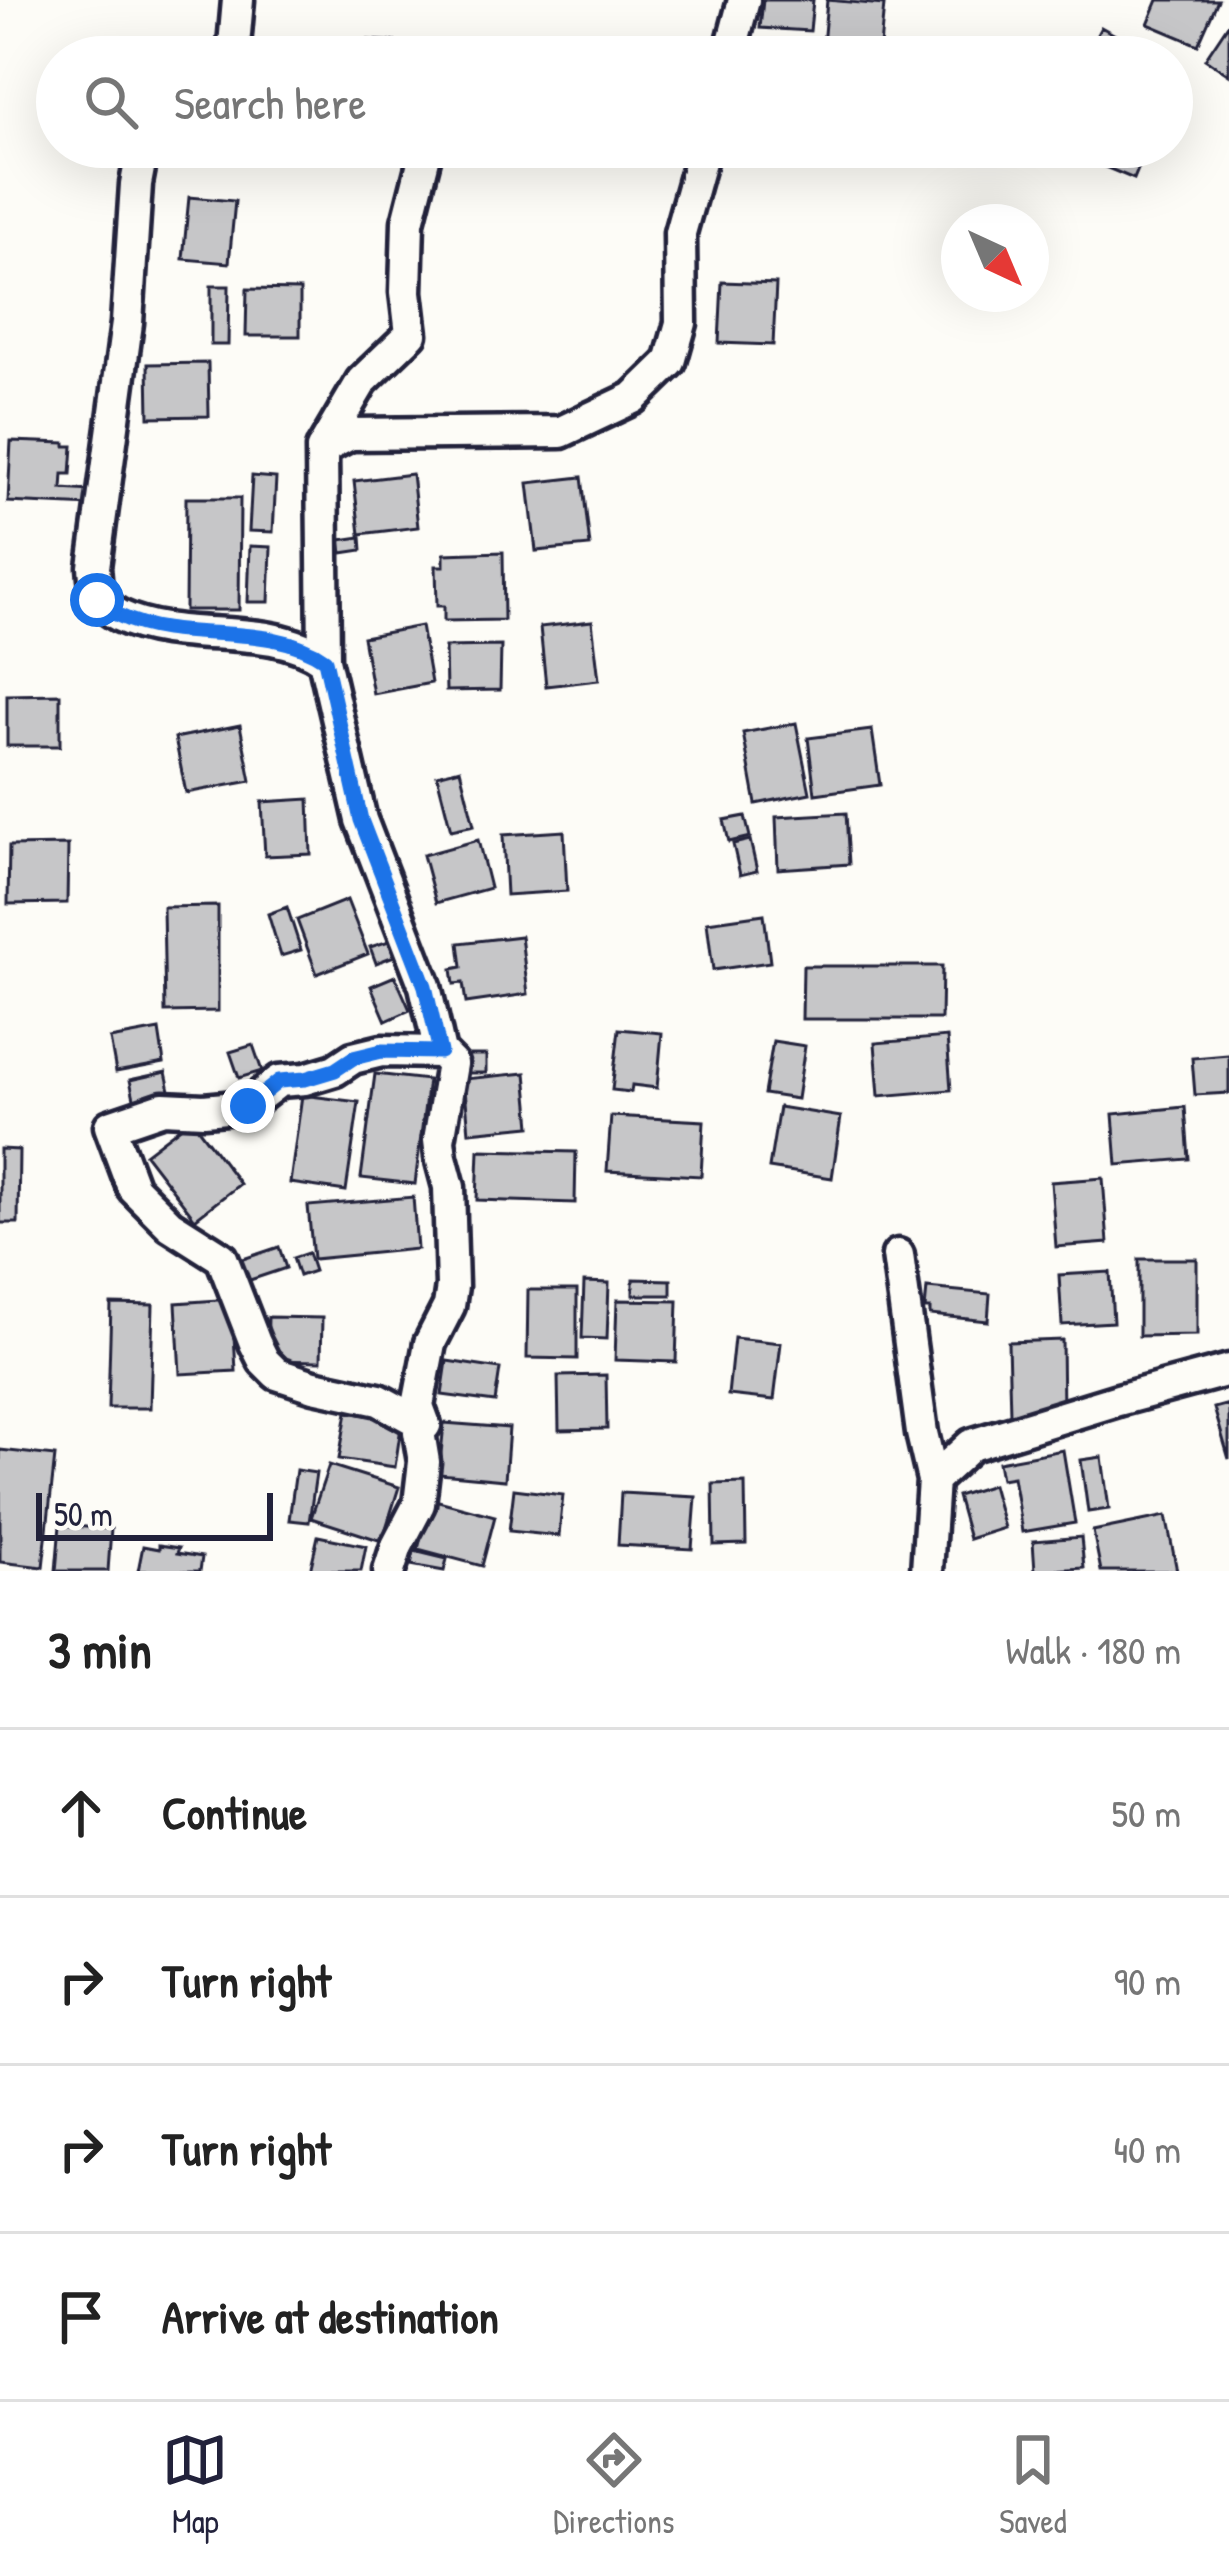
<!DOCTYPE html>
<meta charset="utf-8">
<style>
body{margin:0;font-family:"Patrick Hand",sans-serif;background:#f6f6f6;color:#222}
.compass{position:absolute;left:941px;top:204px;width:108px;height:108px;border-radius:50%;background:#fff;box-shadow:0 12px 48px #0002;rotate:136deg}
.scale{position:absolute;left:36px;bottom:30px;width:237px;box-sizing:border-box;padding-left:12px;border:6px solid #22223b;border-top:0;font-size:33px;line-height:42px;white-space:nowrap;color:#22223b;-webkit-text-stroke:9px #fdfcf7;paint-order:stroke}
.stop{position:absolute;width:36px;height:36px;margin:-27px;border:9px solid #1a73e8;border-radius:50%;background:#fff}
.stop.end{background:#1a73e8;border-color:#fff;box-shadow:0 3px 12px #0008}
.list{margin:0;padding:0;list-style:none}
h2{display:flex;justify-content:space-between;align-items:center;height:156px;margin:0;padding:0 48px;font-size:51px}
h2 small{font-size:39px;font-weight:400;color:#767676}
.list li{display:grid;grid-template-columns:78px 1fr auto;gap:36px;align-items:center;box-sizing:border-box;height:168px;padding:0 48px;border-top:3px solid #e0e0e0}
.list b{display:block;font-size:45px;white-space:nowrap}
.list em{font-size:39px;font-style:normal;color:#767676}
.icon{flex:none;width:66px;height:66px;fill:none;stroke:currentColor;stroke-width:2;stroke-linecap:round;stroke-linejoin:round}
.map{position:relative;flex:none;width:1229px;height:1571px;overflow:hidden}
.search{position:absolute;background:#fff;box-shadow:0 12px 48px #0002;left:36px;right:36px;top:36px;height:132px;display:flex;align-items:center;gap:30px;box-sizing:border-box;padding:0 42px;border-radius:66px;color:#767676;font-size:45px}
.sheet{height:828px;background:#fff}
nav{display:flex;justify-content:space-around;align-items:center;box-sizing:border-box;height:168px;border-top:3px solid #e0e0e0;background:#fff;font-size:33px;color:#767676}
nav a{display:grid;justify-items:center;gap:6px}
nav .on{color:#22223b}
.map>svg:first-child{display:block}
</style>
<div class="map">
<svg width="1229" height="1571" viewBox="0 0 1229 1571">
<rect width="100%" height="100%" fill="#fdfcf7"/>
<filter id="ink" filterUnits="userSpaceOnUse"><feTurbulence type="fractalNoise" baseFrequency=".00833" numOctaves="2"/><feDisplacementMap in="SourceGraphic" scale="24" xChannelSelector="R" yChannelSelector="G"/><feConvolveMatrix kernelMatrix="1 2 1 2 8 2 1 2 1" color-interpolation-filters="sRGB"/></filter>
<g filter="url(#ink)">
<path fill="#c6c6c8" stroke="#22223b" stroke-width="3" d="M763,0H813L810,31L760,28Z
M827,0L884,5L879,57H822Z
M1158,0H1218L1198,45L1148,24Z
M1229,23V75L1205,59Z
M1101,27L1155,57H1085Z
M351,39L399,42L398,57H350Z
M1057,147H1147L1134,179Z
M189,197L235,201L229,263L183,259Z
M722,282L776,284L773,345L719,343Z
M211,286H229L228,345H211Z
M247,289L300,290V336H246Z
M208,363L209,416L149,417L148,364Z
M11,441L65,443V446H73L71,474H63L62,489L92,491L91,506L8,502Z
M412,474L418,527L360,534L354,481Z
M252,476L276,478L273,532L249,531Z
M582,477L590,546L536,551L528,483Z
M186,498H240L239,610H185Z
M361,537L362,550L342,553L340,540Z
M250,546L271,547L269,602H248Z
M503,552L504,620L444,621V606H437L436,566H444V554Z
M592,621L599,680L546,686L540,627Z
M421,626L431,683L373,694L363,637Z
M501,646L500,690L446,691L445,647Z
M60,694V746H7V695Z
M796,723L810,793L756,804L743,733Z
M240,725L251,781L186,793L175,738Z
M872,730L880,785L815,794L808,738Z
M460,769L474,825L451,830L437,775Z
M309,799L311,854L265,856L262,802Z
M846,813L849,864L778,869L776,817Z
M745,816L750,837L729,842L724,820Z
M564,831L567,891L506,895L503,835Z
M478,840L490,888L436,903L423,855Z
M750,840L757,871L740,875L733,844Z
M68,845L67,903L8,904L9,846Z
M347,900L368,954L317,974L297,920Z
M218,906V1011L165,1012L163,907Z
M287,907L301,950L281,956L268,914Z
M764,914L770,962L713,970L707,922Z
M521,936L528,994L466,1003L463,983L454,984L452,969L462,967L459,943Z
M389,941L394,956L376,963L370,947Z
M803,966H942L941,1019H802Z
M395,976L410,1010L386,1021L371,986Z
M619,1029L662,1033L657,1088L632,1085L631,1092L612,1090Z
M159,1030L164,1063L116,1072L110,1039Z
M947,1037L951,1090L879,1096L875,1043Z
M773,1041L805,1046L797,1099L764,1094Z
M253,1045L262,1071L239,1078L230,1052Z
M461,1055H486V1073H462Z
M1229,1055V1093L1195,1095L1192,1058Z
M166,1072L171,1095L135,1103L130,1080Z
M526,1073L531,1126L469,1132L464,1079Z
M375,1074L428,1080L415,1184L361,1178Z
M302,1095L359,1102L346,1191L290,1183Z
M779,1107L841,1117L832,1178L769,1168Z
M1185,1107L1189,1159L1117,1165L1113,1114Z
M611,1116L704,1121L701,1176L607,1171Z
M191,1119L240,1184L195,1219L145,1154Z
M0,1149L19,1150L18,1223H0Z
M479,1150L576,1152L575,1203L477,1200Z
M1103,1178L1108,1243L1056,1247L1051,1182Z
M413,1197L417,1249L313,1259L308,1206Z
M279,1247L286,1268L244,1282L237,1261Z
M308,1253L314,1271L299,1276L293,1258Z
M1139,1259H1197V1335L1139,1336Z
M1110,1272L1113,1322L1062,1325L1059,1275Z
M633,1279L671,1280V1295H633Z
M584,1282L609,1283L607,1339L582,1338Z
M927,1288L990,1294L988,1321L930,1315V1309H925Z
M528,1290H577V1359L527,1358Z
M232,1299L236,1371L180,1374L176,1303Z
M617,1300L678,1301L676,1362L615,1360Z
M111,1304L153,1305L150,1408H108Z
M268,1317L322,1318L321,1361L267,1360Z
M734,1338L781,1343L774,1400L728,1395Z
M1062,1340L1063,1413L1010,1414L1008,1342Z
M447,1361L500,1369L495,1402L442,1395Z
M606,1375L607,1429L559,1430L558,1376Z
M1229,1404V1459L1214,1408Z
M347,1412L402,1420L395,1467L339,1459Z
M444,1423L509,1428L505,1480L439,1474Z
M0,1450L55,1456L43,1567L0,1562Z
M1063,1450L1075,1523L1022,1532L1013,1477L1001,1479L998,1462Z
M1102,1457L1109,1509L1088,1512L1081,1460Z
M329,1465L399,1487L382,1541L311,1518Z
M296,1470L316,1473L309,1522L289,1520Z
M745,1483L746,1544L714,1545L713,1484Z
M992,1485L1004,1528L969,1539L957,1496Z
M514,1489L563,1495L559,1536L509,1531Z
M621,1493L696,1497L692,1549L618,1545Z
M431,1499L495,1516L482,1566L418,1549Z
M1166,1516L1177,1571H1101L1093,1531Z
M60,1525L111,1529L108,1571H56Z
M318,1536L366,1546L361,1571H310Z
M1081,1537L1084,1568L1035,1571L1033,1541Z
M159,1545L179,1548L177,1553L202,1557L200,1571H138L143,1546L159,1549Z
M414,1551L447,1559L444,1571L411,1565Z"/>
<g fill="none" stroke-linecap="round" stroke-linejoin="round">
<defs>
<path id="street" d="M233,57L238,0
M729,57L744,0
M143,147L136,184L127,323L94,567L97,600C104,605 112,612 120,616C183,646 267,619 324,660L361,820L425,986L440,1052
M322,449L362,381L411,334L406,292L408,222L427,147
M324,660L322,449L350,434L561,432L633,398L670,362L681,323L680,233L704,147
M898,1255L922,1433L933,1480L927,1571
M933,1480L971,1445L1118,1400L1229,1370
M389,1571L397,1546L419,1504L424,1462L419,1432L425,1425L418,1406L430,1343L449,1306L452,1286L449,1187L441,1157L439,1140L452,1064L440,1052L382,1051L353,1058L335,1070L305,1079L279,1081L247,1106L204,1110L163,1108L110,1126L133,1188L170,1225L222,1258L255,1343L264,1361L277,1374L314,1386L379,1400L425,1425"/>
</defs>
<use href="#street" stroke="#22223b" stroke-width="39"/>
<use href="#street" stroke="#fdfcf7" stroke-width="30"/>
</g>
</g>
<g fill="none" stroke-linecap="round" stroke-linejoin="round" filter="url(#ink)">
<path stroke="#1a73e8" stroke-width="15" d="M97,600C104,605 112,613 120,616C183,646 267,619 325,660L361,820L425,986L440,1052L382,1051L353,1058L335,1070L305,1079L279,1081L248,1106"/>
</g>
</svg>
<svg class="compass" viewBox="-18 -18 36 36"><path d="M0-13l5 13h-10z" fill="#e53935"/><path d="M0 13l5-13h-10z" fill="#767676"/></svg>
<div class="scale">50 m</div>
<div class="stop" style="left:97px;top:600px"></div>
<div class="stop end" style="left:248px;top:1106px"></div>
<div class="search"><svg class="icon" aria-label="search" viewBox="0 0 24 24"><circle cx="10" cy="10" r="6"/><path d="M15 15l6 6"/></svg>Search here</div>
</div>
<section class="sheet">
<h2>3 min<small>Walk · 180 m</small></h2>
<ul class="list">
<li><svg class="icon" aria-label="ahead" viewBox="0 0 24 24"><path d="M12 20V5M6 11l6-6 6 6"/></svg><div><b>Continue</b></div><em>50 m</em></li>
<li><svg class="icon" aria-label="right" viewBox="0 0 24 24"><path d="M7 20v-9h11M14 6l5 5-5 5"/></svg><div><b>Turn right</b></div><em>90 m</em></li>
<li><svg class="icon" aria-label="right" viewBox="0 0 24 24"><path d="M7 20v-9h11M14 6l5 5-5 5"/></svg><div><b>Turn right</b></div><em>40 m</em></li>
<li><svg class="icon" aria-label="arrive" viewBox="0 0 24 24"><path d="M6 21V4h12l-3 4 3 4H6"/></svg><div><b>Arrive at destination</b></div></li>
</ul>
</section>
<nav>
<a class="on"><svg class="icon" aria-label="map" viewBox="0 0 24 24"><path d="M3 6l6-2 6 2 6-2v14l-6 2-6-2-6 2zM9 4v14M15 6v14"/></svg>Map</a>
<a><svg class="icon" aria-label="directions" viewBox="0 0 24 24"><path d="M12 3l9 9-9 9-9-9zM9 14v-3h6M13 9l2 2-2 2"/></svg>Directions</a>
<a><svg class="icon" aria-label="saved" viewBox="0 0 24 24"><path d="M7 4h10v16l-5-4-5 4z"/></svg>Saved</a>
</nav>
